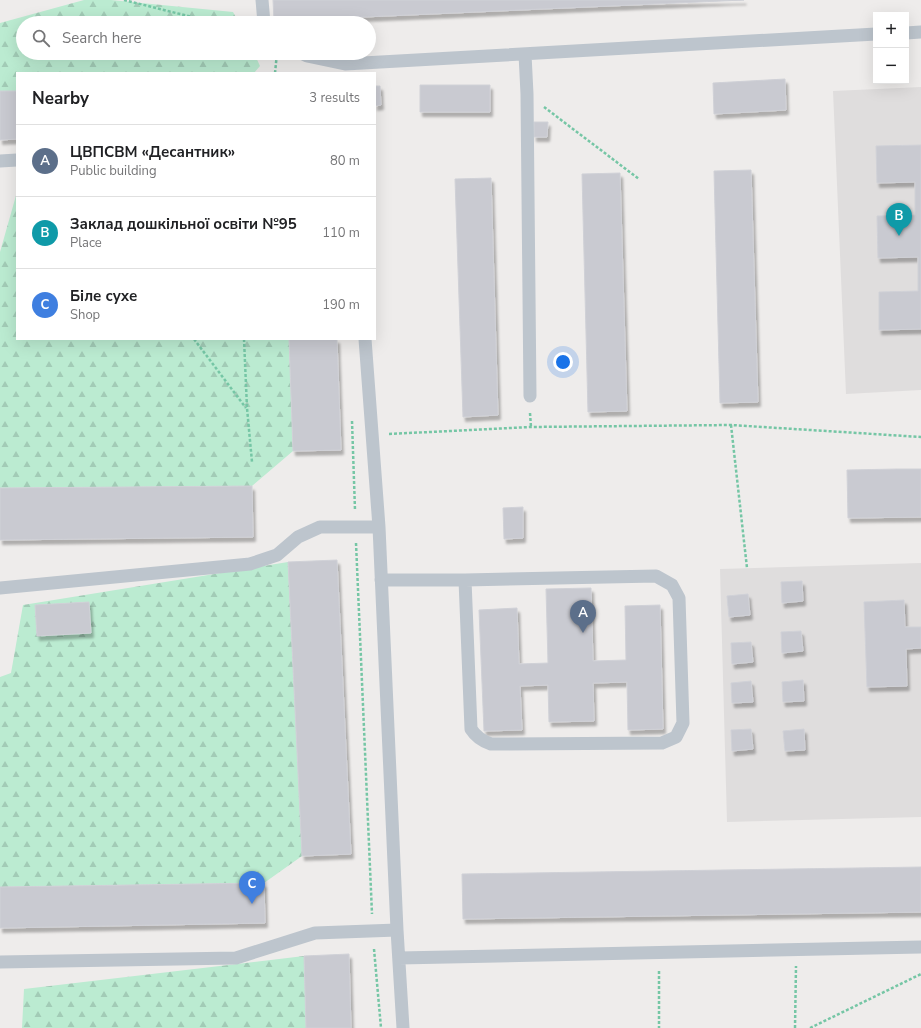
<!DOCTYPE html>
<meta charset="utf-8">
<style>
body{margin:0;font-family:"Nunito Sans",sans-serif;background:#f6f6f6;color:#202124}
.controls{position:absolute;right:12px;top:12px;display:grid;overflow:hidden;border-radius:0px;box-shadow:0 4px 16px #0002}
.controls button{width:36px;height:36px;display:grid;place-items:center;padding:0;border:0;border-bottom:1px solid #e0e0e0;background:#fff;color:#202124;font:20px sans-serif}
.you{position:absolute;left:563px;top:362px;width:14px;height:14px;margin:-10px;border:3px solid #fff;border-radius:50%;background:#1a73e8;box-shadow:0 0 0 6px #1a73e833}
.badge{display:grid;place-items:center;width:26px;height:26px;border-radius:50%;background:#2563eb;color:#fff;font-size:13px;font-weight:700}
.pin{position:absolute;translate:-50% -33px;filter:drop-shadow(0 1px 2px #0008)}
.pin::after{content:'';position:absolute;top:21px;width:14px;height:12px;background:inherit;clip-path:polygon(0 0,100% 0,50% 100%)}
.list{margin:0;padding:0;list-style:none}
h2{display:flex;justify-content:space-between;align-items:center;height:52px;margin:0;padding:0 16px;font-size:17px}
h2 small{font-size:13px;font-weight:400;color:#757577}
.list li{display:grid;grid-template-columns:26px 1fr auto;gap:12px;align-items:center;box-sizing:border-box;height:72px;padding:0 16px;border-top:1px solid #e0e0e0}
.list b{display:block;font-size:15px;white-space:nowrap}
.list p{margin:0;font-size:13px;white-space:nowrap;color:#757577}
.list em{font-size:13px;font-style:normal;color:#757577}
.icon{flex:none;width:22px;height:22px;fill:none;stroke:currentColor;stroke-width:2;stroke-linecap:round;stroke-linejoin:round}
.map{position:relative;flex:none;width:921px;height:1028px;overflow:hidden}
.search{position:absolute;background:#fff;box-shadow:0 4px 16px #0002;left:16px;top:16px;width:360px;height:44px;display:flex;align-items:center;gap:10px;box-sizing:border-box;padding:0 14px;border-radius:22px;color:#757577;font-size:15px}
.panel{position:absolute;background:#fff;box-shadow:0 4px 16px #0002;left:16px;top:72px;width:360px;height:268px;border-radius:0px}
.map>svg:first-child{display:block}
</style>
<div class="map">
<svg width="921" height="1028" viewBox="0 0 921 1028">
<defs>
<pattern id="forest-firs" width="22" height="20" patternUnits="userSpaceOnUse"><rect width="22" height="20" fill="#bbebd1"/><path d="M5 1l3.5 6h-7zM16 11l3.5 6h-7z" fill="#a2cbb6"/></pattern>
<filter id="shadow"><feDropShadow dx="2.5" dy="4.5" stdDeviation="1" flood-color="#0004"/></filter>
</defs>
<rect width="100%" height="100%" fill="#eeeceb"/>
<path fill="#dfdddd" d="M921,87V390L846,394L833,91Z
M921,563V817L727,822L720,569Z"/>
<path fill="url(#forest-firs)" d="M84,0H111L233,12L239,23H23V53H254L260,66L254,73H17V91H0V23Z
M17,192V339H289L293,451L252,486L0,488V252Z
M288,562L302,856L264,883L0,887V677L11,673L23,605Z
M304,956L306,1028H22L24,989Z"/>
<path fill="#c9cad1" stroke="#d0d1d7" filter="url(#shadow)" d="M273,0H744L274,21Z
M785,79L786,110L714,114L713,83Z
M420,85H490V112H420Z
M375,86H380L381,105L375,106Z
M0,91H17V139L0,140Z
M534,122H548L547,137H534Z
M921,145V329L879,330V292L918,291V257L878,258L877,216L915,215V182L877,183L876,146Z
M751,170L758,402L720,403L714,171Z
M620,173L627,411L588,412L582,174Z
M491,178L498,415L463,417L455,179Z
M289,339H337L341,450L293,451Z
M897,469H921V517L848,518L847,470Z
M252,486L253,537L0,540V488Z
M523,507V538L504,539L503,508Z
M337,560L351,854L302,856L288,562Z
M802,581L803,601L782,603L781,582Z
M591,588L593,661L626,660L625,606L660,605L663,729L628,730L627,682L593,683L594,721L549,722L548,685L520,686L522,730L484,731L479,610L517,608L519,664L548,663L546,589Z
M748,594L750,615L729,617L727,596Z
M904,600L905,627H921V648L906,649L907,686L867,687L864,602Z
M89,602L91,633L37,636L35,605Z
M801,631L803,651L782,653L781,632Z
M751,642L753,662L732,664L731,643Z
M803,680L804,701L783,702L782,682Z
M751,681L753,702L732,703L731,683Z
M751,729L753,749L732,751L731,730Z
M804,729L805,750L785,751L783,731Z
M921,867V912L463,919L462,874Z
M264,883L265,923L0,928V887Z
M349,954L351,1028H306L304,956Z"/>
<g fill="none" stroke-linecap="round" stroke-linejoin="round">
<path stroke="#75c6a5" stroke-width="2.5" stroke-dasharray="3 2" stroke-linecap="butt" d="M124,0L216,23
M275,73L277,53
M544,107L639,179
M194,339L246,408
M244,339L247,408L252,462
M530,413L531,427
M352,421L355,510
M731,425L747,568
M389,434L531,427L731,425L921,437
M356,543L372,914
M374,949L381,1028
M659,971V1028
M795,1028L796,966
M810,1028L921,974"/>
<path stroke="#bdc5cd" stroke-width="13" d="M262,0L264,23
M906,33L921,32
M301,53L307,56L345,64L876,34
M525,54L527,94L530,396
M0,161L17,160
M365,339L379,527L397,930L403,1028
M381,580H465L656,576L672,585L679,598L683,723L676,737L662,743L491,744C482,741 476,737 471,729L465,580
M0,588L250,564L277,555L298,537L320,527H379
M399,958L921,947
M0,962L236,958L315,933L397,930"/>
</g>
</svg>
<div class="controls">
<button>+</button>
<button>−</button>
</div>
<div class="you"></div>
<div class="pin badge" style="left:583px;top:633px;background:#5c6f8a">A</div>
<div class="pin badge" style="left:899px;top:236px;background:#0f9aa8">B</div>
<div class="pin badge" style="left:252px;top:904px;background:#3f7fe0">C</div>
<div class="search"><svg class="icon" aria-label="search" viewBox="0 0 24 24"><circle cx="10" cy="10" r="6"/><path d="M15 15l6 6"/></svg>Search here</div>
<section class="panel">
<h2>Nearby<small>3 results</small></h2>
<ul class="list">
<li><span class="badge" style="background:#5c6f8a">A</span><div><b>ЦВПСВМ «Десантник»</b><p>Public building</p></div><em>80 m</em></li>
<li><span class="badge" style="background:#0f9aa8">B</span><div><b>Заклад дошкільної освіти №95</b><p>Place</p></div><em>110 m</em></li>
<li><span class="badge" style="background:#3f7fe0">C</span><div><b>Біле сухе</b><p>Shop</p></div><em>190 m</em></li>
</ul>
</section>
</div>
